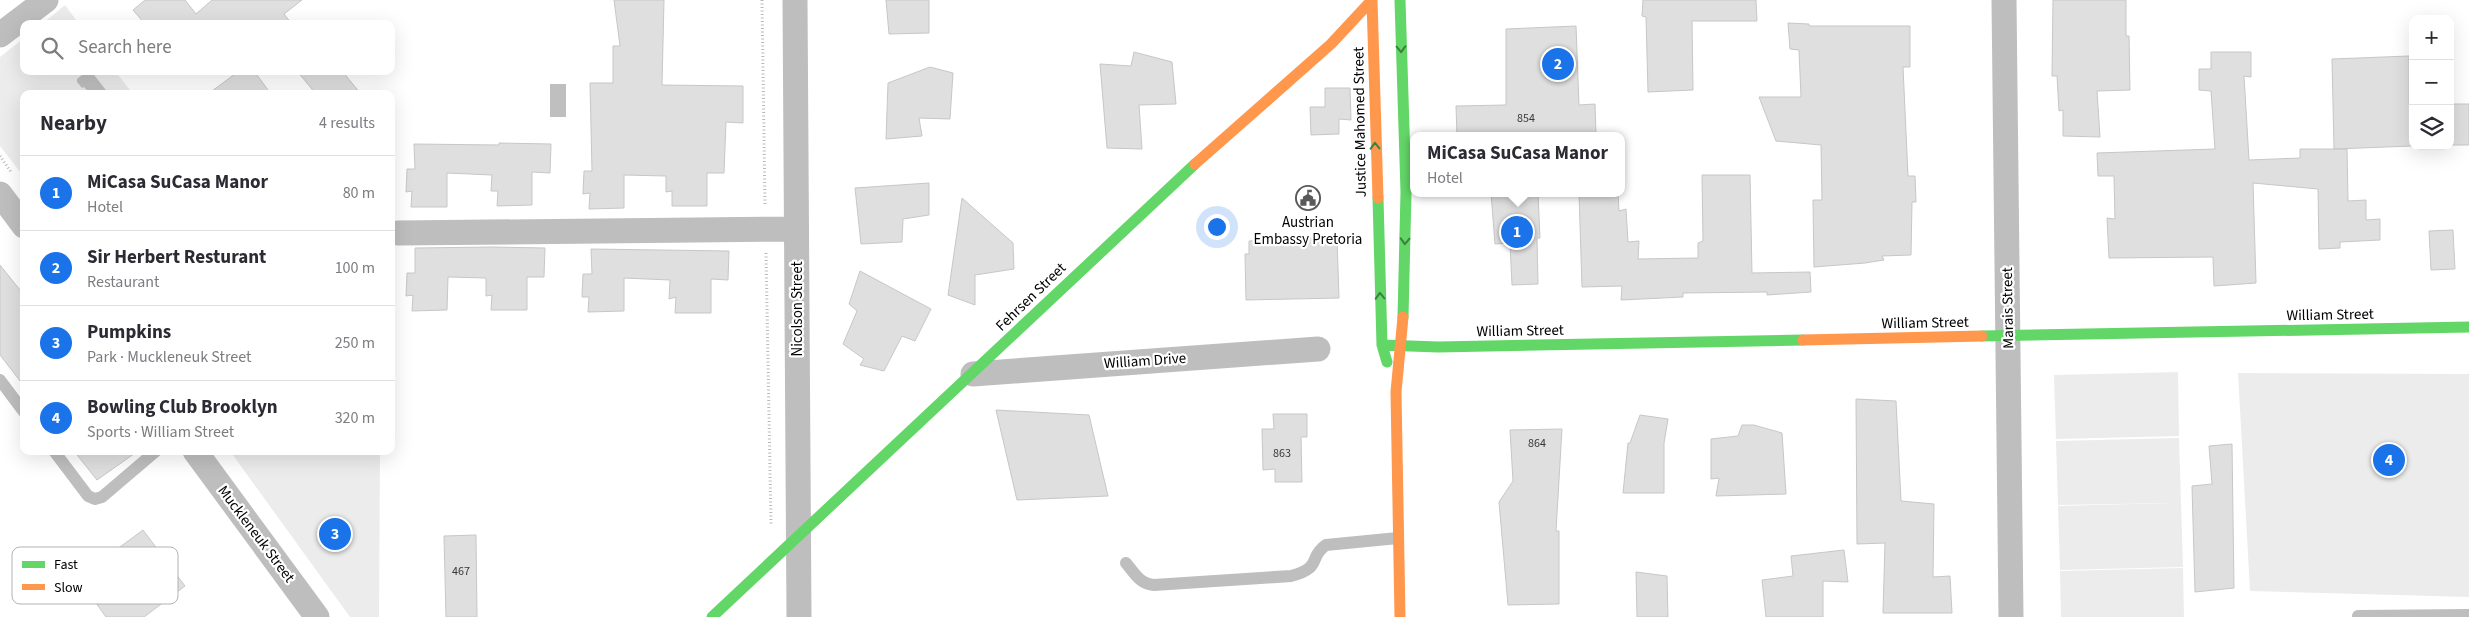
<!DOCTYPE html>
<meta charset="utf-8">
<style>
body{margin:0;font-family:"Source Sans 3",sans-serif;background:#f2f2f3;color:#2b2b33}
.controls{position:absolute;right:15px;top:15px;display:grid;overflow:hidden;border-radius:10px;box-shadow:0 5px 20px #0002}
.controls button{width:45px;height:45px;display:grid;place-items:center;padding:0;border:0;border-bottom:1px solid #e1e1e2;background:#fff;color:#2b2b33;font:25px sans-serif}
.you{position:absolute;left:1216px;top:226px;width:18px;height:18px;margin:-12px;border:4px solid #fff;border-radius:50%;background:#1a73e8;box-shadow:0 0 0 8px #1a73e833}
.badge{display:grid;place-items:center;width:32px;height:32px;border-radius:50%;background:#1a73e8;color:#fff;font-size:16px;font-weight:700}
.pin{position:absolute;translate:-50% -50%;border:2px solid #fff;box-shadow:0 1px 5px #0006}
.popup{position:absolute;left:1410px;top:132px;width:215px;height:65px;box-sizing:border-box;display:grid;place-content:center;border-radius:10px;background:#fff;filter:drop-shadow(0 1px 4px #0005);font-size:16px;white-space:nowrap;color:#7c7c81}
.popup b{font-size:19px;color:#2b2b33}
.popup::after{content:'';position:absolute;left:50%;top:100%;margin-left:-10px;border:10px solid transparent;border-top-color:#fff}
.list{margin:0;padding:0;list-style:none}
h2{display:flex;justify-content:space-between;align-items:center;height:65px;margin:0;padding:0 20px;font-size:21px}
h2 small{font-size:16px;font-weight:400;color:#7c7c81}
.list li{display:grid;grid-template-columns:32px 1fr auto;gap:15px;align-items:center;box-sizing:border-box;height:75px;padding:0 20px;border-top:1px solid #e1e1e2}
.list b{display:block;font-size:19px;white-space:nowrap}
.list p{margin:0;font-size:16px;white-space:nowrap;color:#7c7c81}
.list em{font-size:16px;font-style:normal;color:#7c7c81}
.icon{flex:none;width:28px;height:28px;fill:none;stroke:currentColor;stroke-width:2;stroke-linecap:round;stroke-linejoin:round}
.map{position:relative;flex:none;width:2469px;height:617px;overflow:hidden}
.search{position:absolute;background:#fff;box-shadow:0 5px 20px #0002;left:20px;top:20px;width:375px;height:55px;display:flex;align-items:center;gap:12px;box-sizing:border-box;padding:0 18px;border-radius:10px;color:#7c7c81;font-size:19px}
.panel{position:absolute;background:#fff;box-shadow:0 5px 20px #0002;left:20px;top:90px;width:375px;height:365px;border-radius:10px}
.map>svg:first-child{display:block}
</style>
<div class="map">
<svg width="2469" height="617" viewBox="0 0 2469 617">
<rect width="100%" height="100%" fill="#fff"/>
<path fill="#ececec" d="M65,5L79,24H42Z
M24,38V71H115L133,94H24V177L0,146V57Z
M2178,372L2179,436L2056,439L2054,375Z
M2238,373L2469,374V597L2250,591Z
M2179,438L2183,567L2060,570L2058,506L2173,503L2058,505L2056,441Z
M230,451H380L379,617H350Z
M2183,568L2184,617H2061L2060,571Z"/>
<path fill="#bfbfbf" d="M87,71H91L109,94H90L84,87L82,88L77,82V79Z
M550,84H566V117H550Z"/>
<path fill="#dfdfdf" stroke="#c7c7c7" d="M145,0H185L196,14L212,0H302L284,14L292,24H145L133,10Z
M614,0H664L662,85L743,86V123L726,122L724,173H707V206H672V191L666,192V176L624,175V208L589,209L590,193L583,194L584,171H592L590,83H613V46H620Z
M886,0H929V33L889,34Z
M1643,0H1756L1757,21H1692L1693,90L1648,92L1646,17L1642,16Z
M2053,0H2126V36H2129L2130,90L2097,91L2100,137L2063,136V110L2059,111L2057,76H2052Z
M1788,23L1809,24V26H1910V67H1903L1908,176H1915L1916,202H1912L1911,255L1882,256L1884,260L1865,263L1814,267L1813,200H1822L1821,145L1776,141L1759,97H1801L1799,50L1790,49Z
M1576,26L1579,105L1595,104L1596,136H1457L1456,106L1506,105V29Z
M1134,52L1172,62L1176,104L1139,105L1142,149L1107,148L1100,64L1131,66Z
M2211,52H2251V77L2244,76L2249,160L2300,158V149H2347L2348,201L2366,200V220L2380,219V240L2340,242V248L2319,249L2318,189L2253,183L2256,283L2214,286L2213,257L2109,258L2107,218L2115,219L2114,176H2098L2097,153L2215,149L2211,91L2199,90V69H2211Z
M2409,56V104H2413L2412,146L2334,149L2332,59Z
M930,67L953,73L950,119L919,118L922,136L886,139L888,83Z
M239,71H254L271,94H208Z
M297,71H342L361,94H316Z
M1325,88H1350L1351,120L1339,119V134L1311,135L1310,107H1325Z
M2450,104H2469V145H2450Z
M499,143L551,144L550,173L532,172V205L497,206L498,191H491L492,175L447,173V207H411L412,191L406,192L407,169H415L414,144L499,145Z
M1702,175H1750L1752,273L1810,272L1811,292L1767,295V292L1683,293V297L1621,300L1622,286L1582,287L1579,193H1618L1619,211L1626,209L1628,242L1639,241L1638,259L1698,258V243L1703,241Z
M929,183V215L903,219L902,242L861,244L855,188Z
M1491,193H1538L1540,238H1537L1538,284L1512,285L1510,243L1495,244Z
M962,198L1013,243L1014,269L975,275V305L948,295Z
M2453,230L2455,269L2431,270L2429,231Z
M1337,237L1339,298L1246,300L1245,254H1249V241Z
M494,247L545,248L544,277H527V310H491L492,295L486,296V278L448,277L447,310L412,311L413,295L406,296L407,273H415V248Z
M591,249L729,251L728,280L711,279V313H675L676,297L669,299L670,280L624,278V311L588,312L589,297H582L583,274H592Z
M0,265L24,295V386L0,355Z
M860,271L931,309L915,341L902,336L884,371L860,365L864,359L843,344L857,311L849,304Z
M1856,399L1896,401L1901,501L1934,504L1933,577L1950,576L1952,613H1883L1885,543L1857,544Z
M996,410L1089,415L1108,496L1017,500Z
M1273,414H1307V437H1301L1302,482H1275V469L1263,470L1262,429H1274Z
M1640,415L1668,419L1664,443V493H1623L1628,443H1630Z
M1742,425H1754L1782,433L1786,494L1716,496L1719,478L1711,479V439L1738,436Z
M1562,429L1556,531H1559V604L1508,605L1499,502L1513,481L1510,430Z
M2232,444L2234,588L2195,592L2192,486L2212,484L2209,446Z
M74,451H138L97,480Z
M143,530L185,586L144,617H106L78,578Z
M476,535L477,617H446L444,536Z
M1844,550L1848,582L1823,581V617H1766L1762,580L1793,576L1791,556Z
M1636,572L1667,576L1668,617H1637Z"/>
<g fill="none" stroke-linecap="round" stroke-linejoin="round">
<path stroke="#b9b9b9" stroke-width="3" stroke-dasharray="1 2.5" stroke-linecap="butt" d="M762,0L765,204
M0,156L11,172
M766,253L771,524"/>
<path stroke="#bebebe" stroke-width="12" d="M0,380L24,412
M54,451L88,496L95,499L102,497L156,451
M1126,563C1135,574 1140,584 1154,585L1291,576C1323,568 1308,557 1326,545L1398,538
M2358,616L2469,615"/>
<path stroke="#bebebe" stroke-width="25" d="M795,0L799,617
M2004,0L2011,617
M0,35L46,0
M0,194L24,226
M398,233L796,229
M973,374L1318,349
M195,451L317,617"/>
<path stroke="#63d668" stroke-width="11" d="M1400,0L1406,192L1403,317
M1378,198L1382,345L1387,362
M1982,336L2469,327
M1382,345L1438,347L1803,340
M712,617L1195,164"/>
<path stroke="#ff974d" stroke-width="11" d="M1372,0L1378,198
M1195,164L1331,44L1372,0
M1803,340L1982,336
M1400,617L1396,392L1403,317"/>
</g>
<defs><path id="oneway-chevron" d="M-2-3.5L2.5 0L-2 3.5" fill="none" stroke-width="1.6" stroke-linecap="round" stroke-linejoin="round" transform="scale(1.25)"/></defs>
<g stroke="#3b803e">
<use href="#oneway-chevron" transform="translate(1401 49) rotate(88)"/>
<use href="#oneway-chevron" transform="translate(1375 146) rotate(-91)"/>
<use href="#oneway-chevron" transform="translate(1405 241) rotate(92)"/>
<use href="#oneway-chevron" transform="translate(1380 296) rotate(-92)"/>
</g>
<defs>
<symbol id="civic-ring" viewBox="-11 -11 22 22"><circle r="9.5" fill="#fff" stroke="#595959" stroke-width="1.5"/><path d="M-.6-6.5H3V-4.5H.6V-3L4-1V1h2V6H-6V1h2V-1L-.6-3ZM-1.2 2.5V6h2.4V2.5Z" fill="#595959"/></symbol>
</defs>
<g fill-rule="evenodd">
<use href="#civic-ring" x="1294" y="184" width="28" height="28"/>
</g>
<g text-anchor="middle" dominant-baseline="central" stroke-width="4.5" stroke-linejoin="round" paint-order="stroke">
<g font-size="12" fill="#383838">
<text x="1526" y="118">854</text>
<text x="1537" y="443">864</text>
<text x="1282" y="453">863</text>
<text x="461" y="571">467</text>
</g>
<g font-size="15" fill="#000" stroke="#fff">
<text transform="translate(1360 122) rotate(-91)">Justice Mahomed Street</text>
<text transform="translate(1031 297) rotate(-44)">Fehrsen Street</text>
<text transform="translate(2008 308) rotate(-91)">Marais Street</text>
<text transform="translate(797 309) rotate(-90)">Nicolson Street</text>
<text transform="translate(2330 315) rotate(-1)">William Street</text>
<text transform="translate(1925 323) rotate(-1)">William Street</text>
<text transform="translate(1520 331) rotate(-1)">William Street</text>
<text transform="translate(1145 361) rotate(-4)">William Drive</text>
<text transform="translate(256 534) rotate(53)">Muckleneuk Street</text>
</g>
<g font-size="15" fill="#000" stroke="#fff">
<text x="1308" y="222">Austrian<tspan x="1308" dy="17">Embassy Pretoria</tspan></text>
</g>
</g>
<rect x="12" y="547" width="166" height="57" rx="8" fill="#fff" stroke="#b2b2b2" stroke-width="1"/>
<rect x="22" y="561" width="23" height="7" fill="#63d668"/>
<rect x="22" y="584" width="23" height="6" fill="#ff974d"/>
<g font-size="14" fill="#000">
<text x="54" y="569">Fast</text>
<text x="54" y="592">Slow</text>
</g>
</svg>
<div class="controls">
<button>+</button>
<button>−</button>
<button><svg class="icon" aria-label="layers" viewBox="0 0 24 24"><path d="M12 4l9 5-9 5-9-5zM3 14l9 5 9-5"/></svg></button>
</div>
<div class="you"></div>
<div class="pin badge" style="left:1517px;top:232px">1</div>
<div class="popup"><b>MiCasa SuCasa Manor</b>Hotel</div>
<div class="pin badge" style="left:1558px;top:64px">2</div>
<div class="pin badge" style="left:335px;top:534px">3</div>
<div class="pin badge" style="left:2389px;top:460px">4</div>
<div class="search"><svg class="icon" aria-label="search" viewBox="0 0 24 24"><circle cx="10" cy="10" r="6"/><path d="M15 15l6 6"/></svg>Search here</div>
<section class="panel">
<h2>Nearby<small>4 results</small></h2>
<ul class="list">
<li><span class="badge">1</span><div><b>MiCasa SuCasa Manor</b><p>Hotel</p></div><em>80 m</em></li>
<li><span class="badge">2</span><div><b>Sir Herbert Resturant</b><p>Restaurant</p></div><em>100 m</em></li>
<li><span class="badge">3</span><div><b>Pumpkins</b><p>Park · Muckleneuk Street</p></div><em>250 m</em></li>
<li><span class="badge">4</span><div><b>Bowling Club Brooklyn</b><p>Sports · William Street</p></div><em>320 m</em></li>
</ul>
</section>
</div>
